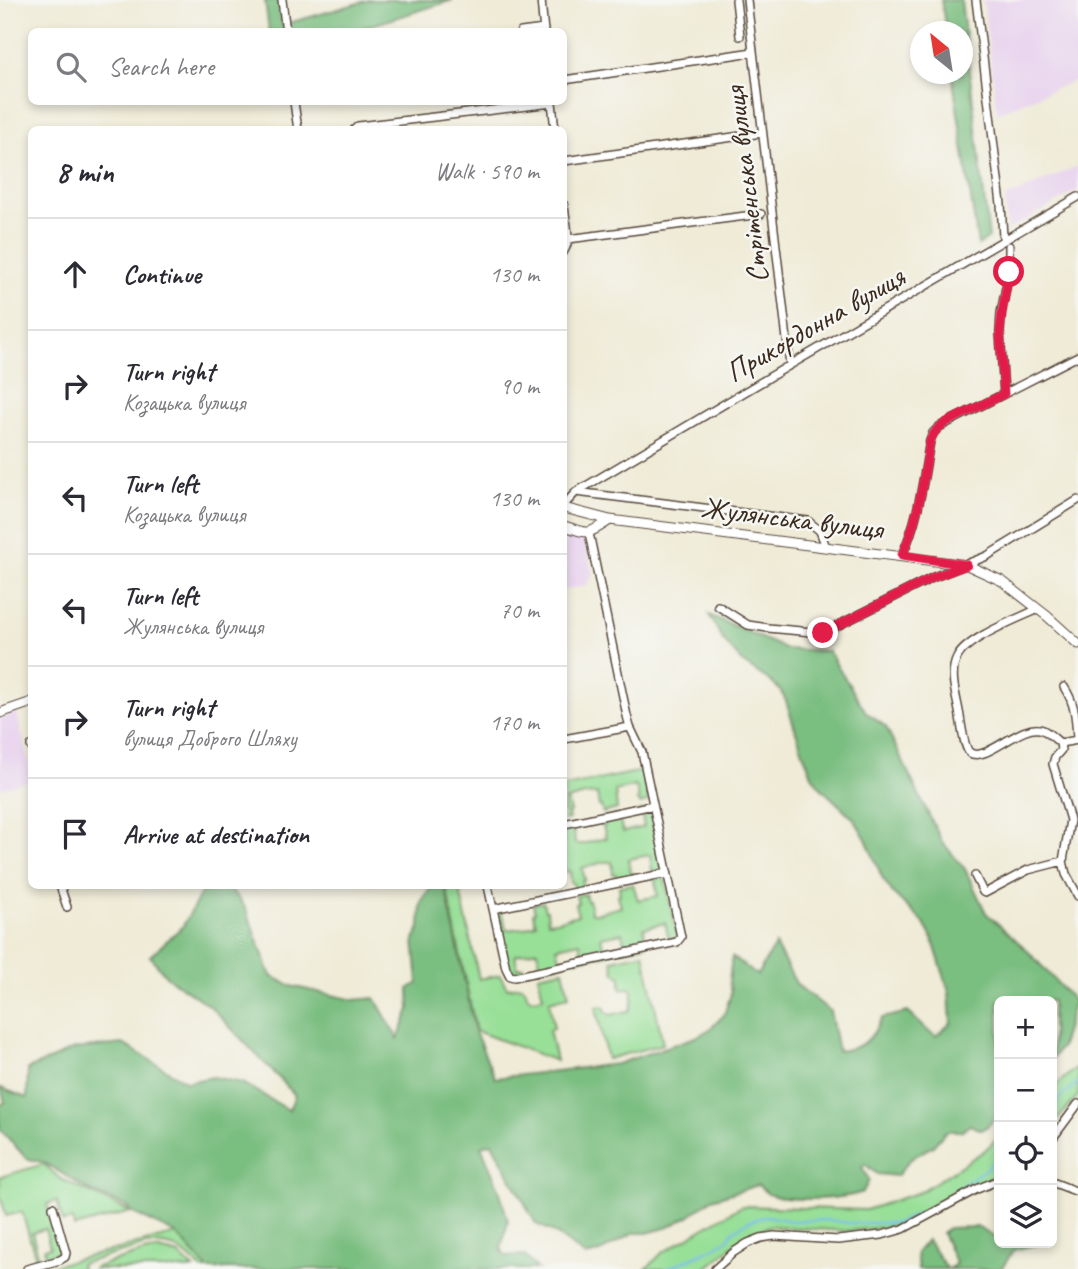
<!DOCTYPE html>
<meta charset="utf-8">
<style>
body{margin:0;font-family:Caveat,sans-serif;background:#f2f2f3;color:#2b2b33}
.controls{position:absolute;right:21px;bottom:21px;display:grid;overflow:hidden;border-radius:10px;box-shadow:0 4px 10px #0003}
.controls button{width:63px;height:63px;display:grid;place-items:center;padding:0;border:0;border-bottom:2px solid #e1e1e2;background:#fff;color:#2b2b33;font:35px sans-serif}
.compass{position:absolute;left:910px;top:21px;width:63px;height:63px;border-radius:50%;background:#fff;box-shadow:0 4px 10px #0003;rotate:330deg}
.stop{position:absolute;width:21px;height:21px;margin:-16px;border:5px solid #e11d48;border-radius:50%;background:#fff}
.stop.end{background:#e11d48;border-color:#fff;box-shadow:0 2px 7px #0008}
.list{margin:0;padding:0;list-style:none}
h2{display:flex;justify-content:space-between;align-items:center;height:91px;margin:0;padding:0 28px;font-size:30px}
h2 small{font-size:23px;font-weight:400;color:#7c7c81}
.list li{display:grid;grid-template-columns:46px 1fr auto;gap:21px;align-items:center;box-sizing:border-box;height:112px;padding:0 28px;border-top:2px solid #e1e1e2}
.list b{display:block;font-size:26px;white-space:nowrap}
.list p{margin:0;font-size:23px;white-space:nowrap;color:#7c7c81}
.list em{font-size:23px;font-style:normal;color:#7c7c81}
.icon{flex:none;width:38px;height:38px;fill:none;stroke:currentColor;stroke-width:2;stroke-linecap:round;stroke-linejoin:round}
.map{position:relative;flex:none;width:1078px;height:1269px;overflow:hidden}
.search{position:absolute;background:#fff;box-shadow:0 4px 10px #0003;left:28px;top:28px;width:539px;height:77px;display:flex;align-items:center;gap:18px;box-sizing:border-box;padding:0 24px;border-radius:10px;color:#7c7c81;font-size:26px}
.panel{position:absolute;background:#fff;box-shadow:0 4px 10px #0003;left:28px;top:126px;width:539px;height:763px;border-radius:10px}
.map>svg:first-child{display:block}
</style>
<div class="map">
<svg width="1078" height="1269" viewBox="0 0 1078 1269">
<rect width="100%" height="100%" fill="#f6f6f2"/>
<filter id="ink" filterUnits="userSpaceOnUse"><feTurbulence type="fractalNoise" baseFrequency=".0143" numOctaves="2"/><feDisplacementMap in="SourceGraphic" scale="14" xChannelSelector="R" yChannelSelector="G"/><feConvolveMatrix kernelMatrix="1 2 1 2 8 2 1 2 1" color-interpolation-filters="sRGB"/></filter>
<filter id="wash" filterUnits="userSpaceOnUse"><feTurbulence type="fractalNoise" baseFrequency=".00686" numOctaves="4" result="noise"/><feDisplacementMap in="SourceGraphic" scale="28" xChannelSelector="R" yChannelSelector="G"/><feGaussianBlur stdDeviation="1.57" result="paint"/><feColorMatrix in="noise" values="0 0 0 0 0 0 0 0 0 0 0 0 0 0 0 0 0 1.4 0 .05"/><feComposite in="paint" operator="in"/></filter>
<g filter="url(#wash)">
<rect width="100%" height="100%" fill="#efebd7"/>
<path fill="#e8d2ee" d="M983,0H1078V79L997,113Z
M1078,166V190L1007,231L1005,198Z
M564,529L584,535L593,575L587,585L564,590Z
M17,712L31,774V780L0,789V718Z"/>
<path fill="#98df98" stroke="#6a845b" stroke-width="2" d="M642,771L648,800L647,802L641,804L637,801L639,800L636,786L615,791L617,809L603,813L601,806H599L597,794L585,795L567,800L570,812L568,813L569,819L564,820V787Z
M648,810L650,811L662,870L656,872L652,871L650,855L628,859L631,873H633V877L617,880L616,874H613L612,862H604L582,868L585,880L582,881L584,887L575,889L573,883H571L570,871L564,872V827L571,825L572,832H574L575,844H583L606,838L603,826H605L604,818L618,815L623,832L644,827L642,814H640L639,811Z
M662,877L665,879L677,935L676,939H669L665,923L644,928L646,945L622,951L620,947L625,946L622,933L601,937L604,950L610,949L608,954L577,960L575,956L582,955L580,942L557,947L560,959L566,958V963L536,969L535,965L540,963L537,950L515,955L518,968L523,967L524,971L514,973L509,969L498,916L500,911H501L503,919H504L506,930L524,928L536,924L533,913L535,912L533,904L543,902L545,910H547L548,922L556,921L578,915L575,904L578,903L576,896L585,894L587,901H589L591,913H598L621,907L618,895L620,894L619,886L633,884L638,900L658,896L655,880Z
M446,886H459L479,979L500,975L507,988L522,986L525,989L528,997L532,999L543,997L538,975L563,970L569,996L549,1001L554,1028L549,1030L556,1061L476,1031Z
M644,953L663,1044L607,1059L596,1007L604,1006L606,1012L610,1015L629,1011C632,1008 634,994 632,990L629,988L621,989C620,981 624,976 615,973L612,960Z
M1078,1066V1096L1052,1126V1089Z
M999,1137V1175L902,1226L846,1231L769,1226L742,1238L705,1269H646L662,1253L710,1224L742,1206L866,1210L920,1192L984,1151Z
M44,1164L60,1179L131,1212L74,1227L72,1220L63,1222L57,1201L47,1204L59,1252L46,1256L44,1249L50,1247L45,1229L32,1233L39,1258L36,1259L22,1212L6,1216L0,1194V1177Z
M176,1234L208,1269H201C184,1251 173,1242 147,1245L80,1264L81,1269H40Z
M159,1250L179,1255L194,1269H94L96,1267L148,1251Z"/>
<path fill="#7abe80" stroke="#5a744f" stroke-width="2" d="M265,0H279L282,25L369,0H453L350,32L269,31Z
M941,0H961L989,238L978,245L952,74H962V32L946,31Z
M709,615L786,649L828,651L866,712L886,727L942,842L965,869L986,913L1026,949L1074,1001L1061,1047L1052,1059V1001H999V1110L990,1124L982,1130L970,1125L961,1131H946L933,1146L911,1158L897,1176L877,1174L865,1164L862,1167L869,1180L863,1192C845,1199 789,1202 771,1195C766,1194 762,1188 758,1185L712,1199L689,1216L669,1227L647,1233H633L599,1253L585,1256L552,1231L536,1224L492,1143L481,1146L499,1189L508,1221L501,1248L505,1256L524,1255L538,1269H208L176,1234L131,1212L128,1207L90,1191L45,1163L26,1158L0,1129V1105L5,1103L1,1088L27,1098L28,1069L74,1049L123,1044L187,1082L213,1077L242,1083L289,1110L295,1095L210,1006L167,977L150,956L183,926L205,886H228L245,907L271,976L291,986L354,1000L375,998L398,1039L410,1009L409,989L418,983L414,939L420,928L421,902L432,886H445L475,1032L495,1078L617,1064L696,1037L710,1029L724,1015L731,994L729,981L732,957L757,975L775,945L797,985L830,1011L838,1051C864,1048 871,1040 882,1018L908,1012L928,1031L936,1036L951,1023L949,991L932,938L923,922L893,893L882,877L866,839L854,819L820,787L812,775L803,753L786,701L781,691L770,681L742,662L723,640Z
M977,1227L999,1240V1243H1042L1014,1250L1001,1269H948L956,1264L942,1233L948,1228Z
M927,1240L947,1269H918L916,1253Z"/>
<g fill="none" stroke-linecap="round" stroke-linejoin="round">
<path stroke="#79bcef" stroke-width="2" d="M1052,1105L1078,1082
M667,1269L713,1248L727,1240L733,1231L749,1221L767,1216L791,1221L829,1220L848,1223H897L933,1207L988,1167L999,1156"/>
</g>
</g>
<g filter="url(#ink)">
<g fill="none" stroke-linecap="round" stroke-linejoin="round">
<defs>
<path id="minor" d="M282,0L286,32
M541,0L544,32
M736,0L740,36
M747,0L790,365
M976,0L1001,204L1003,237
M521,32L544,29
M564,80L753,52
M294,102L298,130
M552,102L555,130
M354,130L358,126L552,103
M564,161L762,133
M564,205C565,219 572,239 564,251
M568,239L761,214
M1004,394L1000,332L1001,313L1009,272V246
M564,505L576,492
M826,547L820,531L808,521L576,492L790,365L1078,197
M902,555C919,519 923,480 930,441L933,433L939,427L1078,356
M718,606L748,625L768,628L823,633L934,577L987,556L1078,500
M1038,609C1018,619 966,638 957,658C949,673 956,695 959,711C961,720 963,745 969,752C985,765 1021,721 1043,730C1049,733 1055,739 1060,743L1078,740
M1064,687C1076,705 1076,720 1077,740
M564,739L630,727
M1060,743L1061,750L1055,757L1053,764L1070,820L1063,861L1066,874L1078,896
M31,746L32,748
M564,824L653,805
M975,876L983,892L985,893L1028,870L1063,861
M60,886L67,907
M488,886L506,968L510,976L514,977L677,942L681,937L642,752L630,727L627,716L589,533
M493,909L667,873
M1052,1139L1078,1104
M1052,1182L1078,1192
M27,1269L60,1260L65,1257L66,1253L53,1207
M715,1269L734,1252L748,1243L761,1238L774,1236L838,1240L882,1235L903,1229L977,1189L999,1180"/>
<path id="tertiary" d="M564,508L610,520L967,565L1002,581L1047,616L1078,644
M564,526C591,534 585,536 610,520
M0,713L32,702"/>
</defs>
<use href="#minor" stroke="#56473a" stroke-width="10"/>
<use href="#tertiary" stroke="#56473a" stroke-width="11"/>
<use href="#minor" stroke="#fff" stroke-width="7"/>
<use href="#tertiary" stroke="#fff" stroke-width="9"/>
</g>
</g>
<g fill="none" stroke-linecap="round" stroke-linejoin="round" filter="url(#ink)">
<path stroke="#e11d48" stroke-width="9" d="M823,633L934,577L967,565L902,555C919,519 923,480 930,441C934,431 939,427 947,422L1004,394L1000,332L1002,313L1009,272"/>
</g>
<g text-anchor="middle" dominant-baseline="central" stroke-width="5" stroke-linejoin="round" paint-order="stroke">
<g font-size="30" fill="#3b2a1e" stroke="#f6f6f2">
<text transform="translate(746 185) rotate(-97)">Стрітенська вулиця</text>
<text transform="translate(815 324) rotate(-30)">Прикордонна вулиця</text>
<text transform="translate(792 518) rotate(7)">Жулянська вулиця</text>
</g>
</g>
</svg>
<div class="controls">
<button>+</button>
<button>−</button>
<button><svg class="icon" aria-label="locate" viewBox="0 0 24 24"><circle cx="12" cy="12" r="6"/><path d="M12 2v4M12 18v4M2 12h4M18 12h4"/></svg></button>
<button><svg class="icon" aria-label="layers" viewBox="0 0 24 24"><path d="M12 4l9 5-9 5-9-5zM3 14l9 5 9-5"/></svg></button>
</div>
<svg class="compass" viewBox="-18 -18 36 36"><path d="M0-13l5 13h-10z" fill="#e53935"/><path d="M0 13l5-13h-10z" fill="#7c7c81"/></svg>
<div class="stop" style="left:1009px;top:272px"></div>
<div class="stop end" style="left:823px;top:633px"></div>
<div class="search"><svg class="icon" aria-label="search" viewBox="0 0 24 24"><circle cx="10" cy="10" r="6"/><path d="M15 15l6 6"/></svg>Search here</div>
<section class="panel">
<h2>8 min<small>Walk · 590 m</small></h2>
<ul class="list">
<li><svg class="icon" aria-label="ahead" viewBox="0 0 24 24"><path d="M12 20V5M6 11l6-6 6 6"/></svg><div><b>Continue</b></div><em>130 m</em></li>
<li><svg class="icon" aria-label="right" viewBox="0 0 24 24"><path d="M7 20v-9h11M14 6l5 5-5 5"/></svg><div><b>Turn right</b><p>Козацька вулиця</p></div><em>90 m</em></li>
<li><svg class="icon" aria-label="left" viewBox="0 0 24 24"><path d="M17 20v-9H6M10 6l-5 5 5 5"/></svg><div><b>Turn left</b><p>Козацька вулиця</p></div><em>130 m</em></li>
<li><svg class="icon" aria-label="left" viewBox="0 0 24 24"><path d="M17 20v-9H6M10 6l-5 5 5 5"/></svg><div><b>Turn left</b><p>Жулянська вулиця</p></div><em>70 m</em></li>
<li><svg class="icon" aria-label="right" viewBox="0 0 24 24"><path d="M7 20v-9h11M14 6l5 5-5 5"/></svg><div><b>Turn right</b><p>вулиця Доброго Шляху</p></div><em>170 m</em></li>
<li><svg class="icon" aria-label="arrive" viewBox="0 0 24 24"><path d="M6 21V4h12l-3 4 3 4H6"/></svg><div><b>Arrive at destination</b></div></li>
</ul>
</section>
</div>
